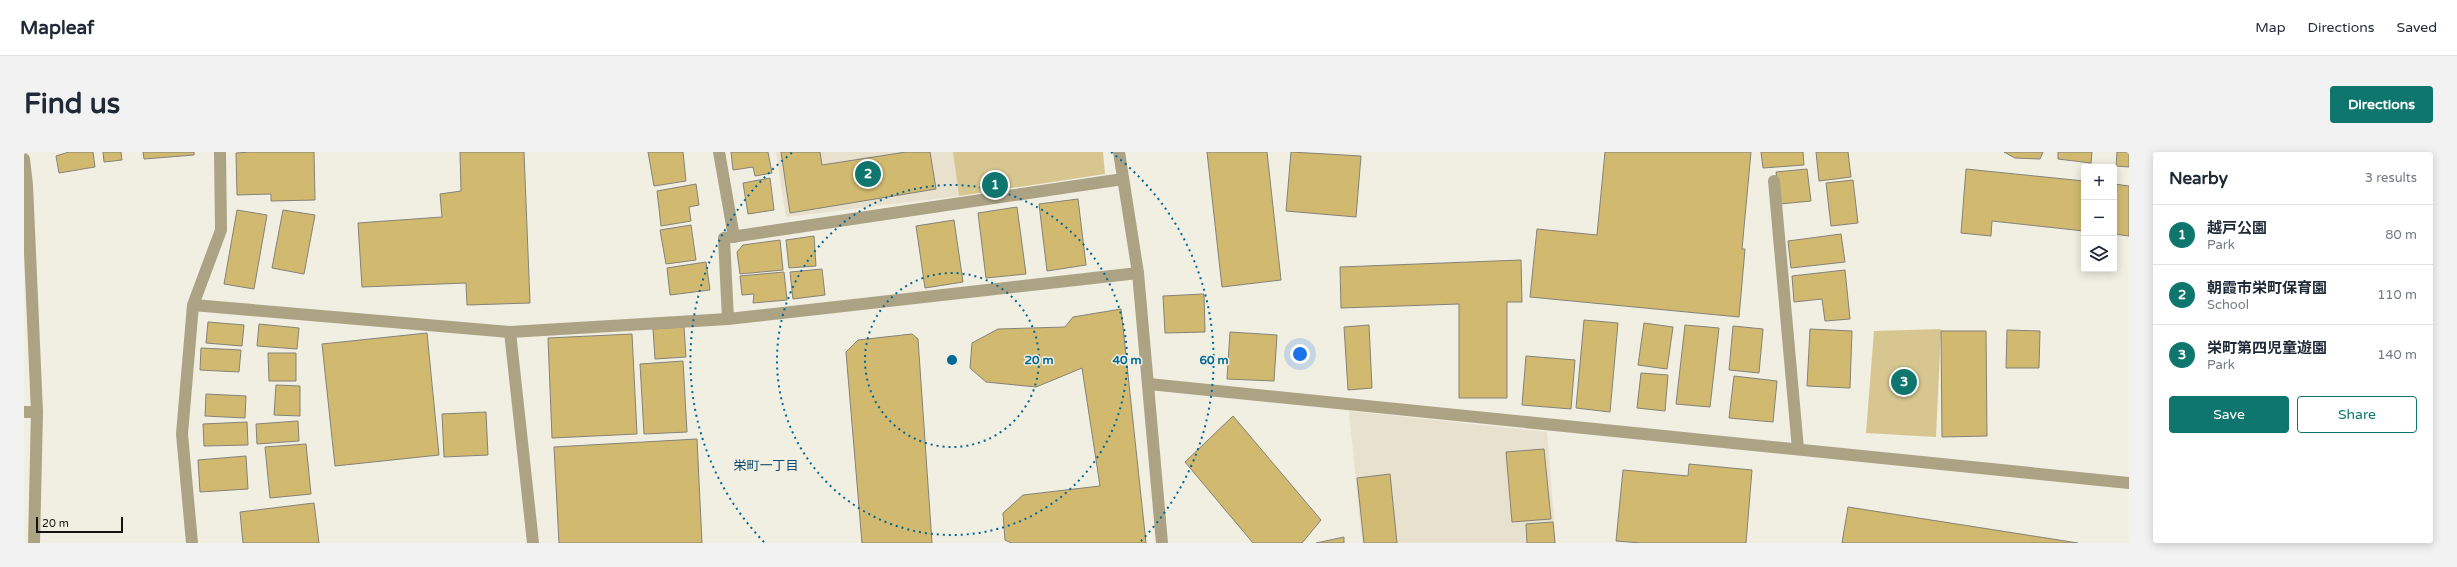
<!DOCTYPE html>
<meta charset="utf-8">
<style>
body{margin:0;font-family:"Varela Round","Noto Sans JP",sans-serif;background:#f2f2f3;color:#1f2937}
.controls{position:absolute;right:12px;top:12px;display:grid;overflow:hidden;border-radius:4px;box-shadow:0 2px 10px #0003}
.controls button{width:36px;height:36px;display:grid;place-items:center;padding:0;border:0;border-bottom:1px solid #e0e1e3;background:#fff;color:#1f2937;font:20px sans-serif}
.scale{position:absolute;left:12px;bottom:10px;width:87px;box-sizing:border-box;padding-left:4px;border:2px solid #15130f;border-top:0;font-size:11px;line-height:14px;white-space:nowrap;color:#15130f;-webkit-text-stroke:3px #f1eee2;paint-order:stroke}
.you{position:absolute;left:1276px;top:202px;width:14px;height:14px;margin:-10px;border:3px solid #fff;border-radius:50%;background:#1a73e8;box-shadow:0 0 0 6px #1a73e833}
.badge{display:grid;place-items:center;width:26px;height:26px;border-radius:50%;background:#0f766e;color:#fff;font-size:13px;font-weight:700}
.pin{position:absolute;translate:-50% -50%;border:2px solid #fff;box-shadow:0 1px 4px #0006}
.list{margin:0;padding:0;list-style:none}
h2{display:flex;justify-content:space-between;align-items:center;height:52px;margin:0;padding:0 16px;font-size:17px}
h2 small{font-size:13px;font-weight:400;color:#747a83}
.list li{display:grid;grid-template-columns:26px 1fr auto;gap:12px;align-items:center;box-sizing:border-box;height:60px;padding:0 16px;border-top:1px solid #e0e1e3}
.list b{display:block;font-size:15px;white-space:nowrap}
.list p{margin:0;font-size:13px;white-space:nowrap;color:#747a83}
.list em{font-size:13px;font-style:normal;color:#747a83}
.actions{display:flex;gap:8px;padding:12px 16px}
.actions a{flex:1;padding:9px 0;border:1px solid #0f766e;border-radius:4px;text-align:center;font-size:14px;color:#0f766e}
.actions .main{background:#0f766e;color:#fff}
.icon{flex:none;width:22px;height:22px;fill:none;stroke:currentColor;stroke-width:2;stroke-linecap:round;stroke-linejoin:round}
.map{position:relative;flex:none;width:2105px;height:391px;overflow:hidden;border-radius:4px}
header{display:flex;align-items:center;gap:24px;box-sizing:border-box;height:56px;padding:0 20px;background:#fff;border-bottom:1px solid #e0e1e3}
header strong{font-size:19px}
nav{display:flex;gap:22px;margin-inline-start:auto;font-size:14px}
.intro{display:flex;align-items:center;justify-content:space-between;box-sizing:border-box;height:96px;padding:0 24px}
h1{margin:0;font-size:28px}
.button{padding:10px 18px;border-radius:4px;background:#0f766e;color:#fff;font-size:14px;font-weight:700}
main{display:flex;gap:24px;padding:0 24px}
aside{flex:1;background:#fff;border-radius:4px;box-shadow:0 2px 10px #0003}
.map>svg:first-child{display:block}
</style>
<header>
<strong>Mapleaf</strong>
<nav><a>Map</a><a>Directions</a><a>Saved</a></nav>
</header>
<div class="intro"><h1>Find us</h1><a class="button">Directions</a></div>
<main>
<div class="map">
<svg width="2105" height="391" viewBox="0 0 2105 391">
<rect width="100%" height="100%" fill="#f1eee2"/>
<path fill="#e7e1ce" d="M752,0H929L935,44L762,65Z
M1325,259L1523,280L1532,391H1338Z"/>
<path fill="#d7c690" d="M929,0H1079L1081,22L935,44Z
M1917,177L1912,285L1842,281L1850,179Z"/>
<path fill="#d1ba70" stroke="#858278" d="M45,0H69L71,15L35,21L32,4Z
M79,0H97L98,8L80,10Z
M119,0H170V3L120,7Z
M227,0H290L291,48L247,49V42L213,43L212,1Z
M436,0H500L506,151L443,153L442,131L338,135L334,71L418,65L416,42L437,39Z
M624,0H659L662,29L630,34Z
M707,0H744L748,21L731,24L729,15L709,18Z
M757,0H796L798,13L882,0H906L912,37L766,61Z
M1183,0H1243L1257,128L1198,135Z
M1267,0L1337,4L1332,65L1262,59Z
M1581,0H1727L1718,97H1721L1715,165L1506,145L1513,77L1573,83Z
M1737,0H1779L1780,13L1739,16Z
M1792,0H1824L1827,25L1795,29Z
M1980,0H2019L2016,7L1991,6Z
M2034,0H2068L2067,11L2034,7Z
M2093,0H2105V15L2092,14Z
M1783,17L1787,49L1756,52L1752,20Z
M1942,17L2060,29V79L1968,69L1967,84L1937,81Z
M746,26L750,58L724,62L719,31Z
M1829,28L1834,71L1807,74L1802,31Z
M672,32L675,53L665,55L667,69L637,74L633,39Z
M2090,32L2105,34V84L2090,82Z
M1054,47L1062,113L1023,119L1015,52Z
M993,55L1002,122L962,126L954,61Z
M213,58L243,63L230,137L200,132Z
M259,58L291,63L280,122L248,116Z
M930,68L939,130L901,136L892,74Z
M667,73L672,108L642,112L636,78Z
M1817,82L1821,110L1767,116L1764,89Z
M790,84L792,114L765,116L762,88Z
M756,88L759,118L716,122L713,100L719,93Z
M1497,108L1498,150H1483V246H1435V152L1317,156L1316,115Z
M682,110L686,138L646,143L643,116Z
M798,117L801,143L769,147L766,120Z
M1821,118L1826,167L1801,169L1798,147L1770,150L1768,124Z
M760,120L763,148L729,151L730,142L718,143L716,124Z
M1180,142L1181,180L1141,181L1139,144Z
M1097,157L1122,391H987L981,388L979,361L999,343L1076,334L1058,216L1012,235L962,230L946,216L948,191L974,177L1041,175L1049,165Z
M1560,168L1594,171L1586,260L1552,256Z
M184,170L220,173L218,194L182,191Z
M1620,171L1649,175L1643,217L1614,213Z
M235,172L275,176L273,197L233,194Z
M1345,173L1348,236L1324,238L1320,175Z
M1661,173L1695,176L1686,255L1652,252Z
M1709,174L1739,177L1735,221L1705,218Z
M660,175L662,205L631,207L629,177Z
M1786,177L1828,179L1826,236L1783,234Z
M1983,178L2016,179L2015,216H1982Z
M1917,179H1962L1963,284L1918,285Z
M1206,180L1253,183L1250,229L1203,227Z
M403,181L415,303L311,314L298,192Z
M608,182L613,282L528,286L524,186Z
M888,182L894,187L908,391H838L822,200L834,188Z
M177,196L217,198L215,220L176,218Z
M244,201H272V229H245Z
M1502,204L1551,208L1547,257L1498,253Z
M659,209L663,280L620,282L616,212Z
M1617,221L1644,223L1641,259L1613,256Z
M1710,224L1753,229L1749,270L1705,266Z
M252,233L276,234V264L250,263Z
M182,242L222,244L221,266L181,264Z
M462,260L464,303L420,305L418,262Z
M1209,264L1297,368L1278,391H1229L1161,310Z
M274,269L275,289L233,292L232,272Z
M223,270L224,293L180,294L179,272Z
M673,287L678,391H535L530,295Z
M282,292L287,342L246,346L241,295Z
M1520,297L1527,367L1488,370L1482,300Z
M222,304L224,337L176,340L174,308Z
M1665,312L1728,318L1722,391H1617L1592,389L1599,318L1664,324Z
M1366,322L1373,391H1340L1333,326Z
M290,351L295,391H219L216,360Z
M1824,355L2054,391H1818Z
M1529,370L1531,391H1503L1502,372Z
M1320,385V391H1292Z"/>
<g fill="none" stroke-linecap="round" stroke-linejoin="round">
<path stroke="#aca384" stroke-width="12" d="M695,0L710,85
M1750,29L1774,297"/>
<path stroke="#aca384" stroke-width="12" d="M169,153L486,180L704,167L1114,121
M704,167L700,86L1099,27
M486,180L509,391
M1125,232L2105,331
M0,260H13
M168,391L158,282L169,153L197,78L196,0"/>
<path stroke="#aca384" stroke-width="12" d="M1095,0L1114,121L1138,391
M0,7L3,33L13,260L10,391"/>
</g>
<g fill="none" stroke="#006896" stroke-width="2" stroke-dasharray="2 4">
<circle cx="928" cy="208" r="87"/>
<circle cx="928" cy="208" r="175"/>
<path d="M740 390A262 262 0 0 1 769 0M1087 0A262 262 0 0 1 1116 390"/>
</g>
<g text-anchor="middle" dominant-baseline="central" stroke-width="3" stroke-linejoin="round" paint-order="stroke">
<g font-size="13" fill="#0d4c6c" stroke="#f1eee2">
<text x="742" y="314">栄町一丁目</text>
</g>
</g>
<circle cx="928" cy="208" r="6" fill="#006896" stroke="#f1eee2" stroke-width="2"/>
<g font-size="12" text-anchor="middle" font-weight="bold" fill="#006896" stroke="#f1eee2" stroke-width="3" stroke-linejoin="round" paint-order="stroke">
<text x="1015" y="212">20 m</text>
<text x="1103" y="212">40 m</text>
<text x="1190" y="212">60 m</text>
</g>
</svg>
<div class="controls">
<button>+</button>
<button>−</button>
<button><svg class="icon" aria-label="layers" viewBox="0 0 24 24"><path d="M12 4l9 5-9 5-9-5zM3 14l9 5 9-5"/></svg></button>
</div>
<div class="scale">20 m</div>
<div class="you"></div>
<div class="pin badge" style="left:971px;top:33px">1</div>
<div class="pin badge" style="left:844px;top:22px">2</div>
<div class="pin badge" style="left:1880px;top:230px">3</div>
</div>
<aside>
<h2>Nearby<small>3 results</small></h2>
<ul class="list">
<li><span class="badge">1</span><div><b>越戸公園</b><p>Park</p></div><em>80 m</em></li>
<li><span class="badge">2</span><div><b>朝霞市栄町保育園</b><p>School</p></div><em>110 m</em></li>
<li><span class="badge">3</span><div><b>栄町第四児童遊園</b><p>Park</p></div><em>140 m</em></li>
</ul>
<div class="actions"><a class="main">Save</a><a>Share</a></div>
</aside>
</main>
